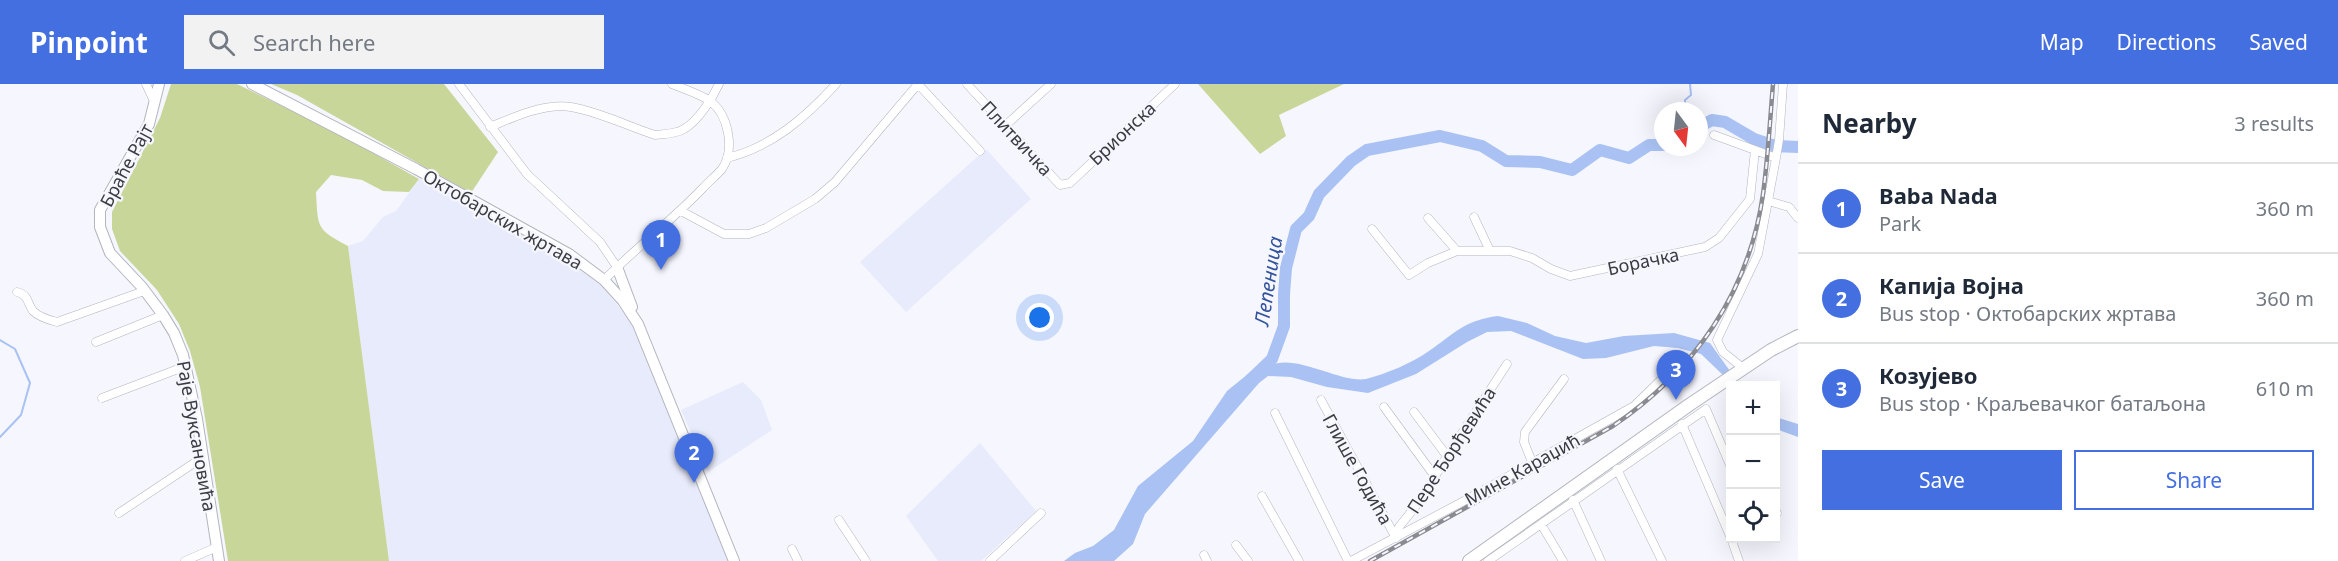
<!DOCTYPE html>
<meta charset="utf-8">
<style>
body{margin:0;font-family:"Noto Sans",sans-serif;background:#f2f2f3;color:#1f2937}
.controls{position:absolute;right:18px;bottom:18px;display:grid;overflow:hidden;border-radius:0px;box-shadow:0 6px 24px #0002}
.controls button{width:54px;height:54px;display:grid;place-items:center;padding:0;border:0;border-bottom:2px solid #e0e1e3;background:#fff;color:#1f2937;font:30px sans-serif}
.compass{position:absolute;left:1654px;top:18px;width:54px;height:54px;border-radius:50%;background:#fff;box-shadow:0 6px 24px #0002;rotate:165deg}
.you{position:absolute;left:1040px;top:234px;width:21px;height:21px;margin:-15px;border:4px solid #fff;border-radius:50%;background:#1a73e8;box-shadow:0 0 0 9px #1a73e833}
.badge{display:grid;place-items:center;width:39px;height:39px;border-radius:50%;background:#446fe1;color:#fff;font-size:20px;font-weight:700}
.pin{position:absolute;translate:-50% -50px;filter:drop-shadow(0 2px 3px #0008)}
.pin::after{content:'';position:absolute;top:32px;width:21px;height:18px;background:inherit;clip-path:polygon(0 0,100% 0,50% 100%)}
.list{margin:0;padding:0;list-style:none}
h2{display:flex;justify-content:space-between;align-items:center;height:78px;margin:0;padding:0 24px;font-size:26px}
h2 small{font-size:20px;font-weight:400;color:#747a83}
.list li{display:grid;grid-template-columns:39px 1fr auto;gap:18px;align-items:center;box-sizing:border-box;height:90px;padding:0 24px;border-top:2px solid #e0e1e3}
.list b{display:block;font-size:22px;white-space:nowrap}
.list p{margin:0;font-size:20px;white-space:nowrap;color:#747a83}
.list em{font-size:20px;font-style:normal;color:#747a83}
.actions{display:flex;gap:12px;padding:18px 24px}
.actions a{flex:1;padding:14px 0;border:2px solid #446fe1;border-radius:0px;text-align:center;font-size:21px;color:#446fe1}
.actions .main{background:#446fe1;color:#fff}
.icon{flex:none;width:33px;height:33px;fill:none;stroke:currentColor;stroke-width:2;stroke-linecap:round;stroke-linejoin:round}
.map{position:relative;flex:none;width:1798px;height:477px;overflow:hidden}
header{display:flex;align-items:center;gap:36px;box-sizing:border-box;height:84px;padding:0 30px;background:#446fe1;color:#fff}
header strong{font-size:28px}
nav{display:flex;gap:33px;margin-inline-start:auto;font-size:21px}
.search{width:420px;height:54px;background:#f2f2f3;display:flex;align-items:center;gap:15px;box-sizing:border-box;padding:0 21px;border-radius:0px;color:#747a83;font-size:22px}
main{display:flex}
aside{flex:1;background:#fff}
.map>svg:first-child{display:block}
</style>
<header>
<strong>Pinpoint</strong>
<div class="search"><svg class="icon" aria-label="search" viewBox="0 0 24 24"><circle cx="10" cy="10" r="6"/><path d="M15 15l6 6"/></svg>Search here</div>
<nav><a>Map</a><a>Directions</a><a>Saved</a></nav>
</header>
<main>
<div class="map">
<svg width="1798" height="477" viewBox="0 0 1798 477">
<rect width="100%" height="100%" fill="#f5f6fe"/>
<path fill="#e8ebfb" d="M986,65L1031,115L906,228L860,178Z
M419,95L498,139L547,161L578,181L600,200L636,244L730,477H389L348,162L363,157L383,133L396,127Z
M743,298L761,316L772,346L708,388L681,326Z
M980,359L1036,427L981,477H938L906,432Z"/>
<path fill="#c9d69a" d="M171,0H237L343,52L419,95L409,108L383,107L362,96L331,91L316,108C318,144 316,145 348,162L389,477H228L200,303L190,267L179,240L157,206L120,167L112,145V128L160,34Z
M271,0H444L498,68L471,109L297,11Z
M1198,0H1344L1279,31L1286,52L1260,70Z"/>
<path fill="#a9c2f3" d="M1498,232L1527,239L1555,252L1586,259L1624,252L1674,249L1710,259L1740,301L1730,302V303L1724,292L1701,270L1678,264L1654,262L1606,274L1583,275L1511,247L1487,248L1467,258L1416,290L1368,309L1327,303L1291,293L1268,292L1259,299L1145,430L1133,460L1114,477H1064L1075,469L1093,462L1114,446L1138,402L1193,357L1227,307L1259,281L1264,287C1285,262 1339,300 1366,295C1386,290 1412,279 1429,267C1455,249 1465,236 1498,232Z
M1776,333L1798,340V353L1776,345Z"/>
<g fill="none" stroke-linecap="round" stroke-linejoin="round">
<path stroke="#a9c2f3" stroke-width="2" d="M1685,27V16L1691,11L1690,0
M0,256L15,265L30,299L21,331L0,353"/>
<path stroke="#a9c2f3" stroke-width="12" d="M1699,43L1712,36L1725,38L1754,55L1775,62L1798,63
M1250,296L1272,275L1284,242V210L1286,184L1296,145L1309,132L1319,110L1351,77L1367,66L1440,52L1482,62L1506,77L1540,78L1572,86L1600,66L1629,74L1649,61H1663"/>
<defs>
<path id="street" d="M146,0L154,17
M459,0L527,90L600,158L617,183
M918,0L980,67
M967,0L1060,101L1070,99L1175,0
M1006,41L1051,0
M490,43C514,33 544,19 571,23C600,28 627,42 655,51C664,50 676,50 684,45C698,37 712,15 719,0
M1714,51L1755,66
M727,74C772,63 806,33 836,0
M1776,74L1779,56L1783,0
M681,127L724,150H749L766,144L815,115L835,98L918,0
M1474,133L1490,167
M1428,134L1457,167
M1372,145L1409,191L1428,179L1457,167H1510L1532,174L1551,185L1570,192L1705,163L1719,154L1750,115L1755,66L1776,74L1768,117L1789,123L1798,134
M604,196C636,164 671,137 702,105C708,98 716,92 722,85C735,66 729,31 710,17C700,10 684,5 672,0
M17,208C29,211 27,219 33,227C39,233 49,236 57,238L144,207
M96,258L163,231
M1743,284L1723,268L1717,256L1758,170L1768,117
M102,314L186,282
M1321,316L1396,454
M1384,323L1436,394
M1414,328L1447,372
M1275,329L1348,477
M1682,340L1730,452
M1532,378L1524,358L1525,348L1564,295
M1617,385L1662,477
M1262,412L1299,477
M1573,416L1601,477
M119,429L203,373
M1776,430L1777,429
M839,436L866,477
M1541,440L1563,477
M1396,454L1399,443L1423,413L1447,372L1507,280
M1731,454L1739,477
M1236,461L1248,477
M792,465L798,477
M1204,471L1207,477
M185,477L217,463
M990,477L1041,429
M1351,477L1464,417L1634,322L1680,277
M1488,477L1706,325L1730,381"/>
<path id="secondary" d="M159,0L149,40L100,126V143L110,169L142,203L163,231L174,249L183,271L197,335L219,477
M252,0L416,85L569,170L604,196L623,217L638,240L734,477
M617,183L632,223"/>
<path id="primary" d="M1469,477L1689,321L1771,266L1798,252"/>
</defs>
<use href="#street" stroke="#b3b5be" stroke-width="9"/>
<use href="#secondary" stroke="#b3b5be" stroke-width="12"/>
<use href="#primary" stroke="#b3b5be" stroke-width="14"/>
<use href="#street" stroke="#fff" stroke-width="8"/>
<use href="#secondary" stroke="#fff" stroke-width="10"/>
<use href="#primary" stroke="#fff" stroke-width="12"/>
<defs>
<path id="rail" d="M1370,477L1613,342C1694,287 1749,209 1763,110C1768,74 1770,36 1773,0"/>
</defs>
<use href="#rail" stroke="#8a8b91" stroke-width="4.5"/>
<use href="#rail" stroke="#f5f6fe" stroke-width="2" stroke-dasharray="7" stroke-linecap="butt"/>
</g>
<g text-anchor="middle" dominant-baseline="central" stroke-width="4.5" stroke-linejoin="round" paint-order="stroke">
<g font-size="18" fill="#3b3c40" stroke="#f5f6fe">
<text transform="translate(1122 49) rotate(-43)">Брионска</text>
<text transform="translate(1017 54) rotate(47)">Плитвичка</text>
<text transform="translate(126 81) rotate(-62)">Браће Рајт</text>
<text transform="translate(503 135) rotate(30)">Октобарских жртава</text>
<text transform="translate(1643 177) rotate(-12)">Борачка</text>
<text transform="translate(197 352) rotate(80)">Раје Вуксановића</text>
<text transform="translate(1451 366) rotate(-57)">Пере Ђорђевића</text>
<text transform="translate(1358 385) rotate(61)">Глише Годића</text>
<text transform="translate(1522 385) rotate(-29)">Мине Караџић</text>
</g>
<g font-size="20" font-style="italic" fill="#33539c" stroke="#f5f6fe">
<text transform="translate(1268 197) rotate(-81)">Лепеница</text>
</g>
</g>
</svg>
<div class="controls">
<button>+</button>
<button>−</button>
<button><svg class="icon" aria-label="locate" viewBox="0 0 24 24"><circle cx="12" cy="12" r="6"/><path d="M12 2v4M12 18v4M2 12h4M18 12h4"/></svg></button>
</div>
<svg class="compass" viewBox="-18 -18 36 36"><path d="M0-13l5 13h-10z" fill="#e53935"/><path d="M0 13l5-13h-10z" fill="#747a83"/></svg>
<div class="you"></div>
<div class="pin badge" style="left:661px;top:186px">1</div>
<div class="pin badge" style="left:694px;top:399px">2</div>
<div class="pin badge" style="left:1676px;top:316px">3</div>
</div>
<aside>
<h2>Nearby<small>3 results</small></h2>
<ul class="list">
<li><span class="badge">1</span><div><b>Baba Nada</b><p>Park</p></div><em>360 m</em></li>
<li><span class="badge">2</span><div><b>Капија Војна</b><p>Bus stop · Октобарских жртава</p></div><em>360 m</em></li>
<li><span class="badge">3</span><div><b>Козујево</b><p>Bus stop · Краљевачког батаљона</p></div><em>610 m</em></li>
</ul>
<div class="actions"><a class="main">Save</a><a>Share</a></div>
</aside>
</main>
